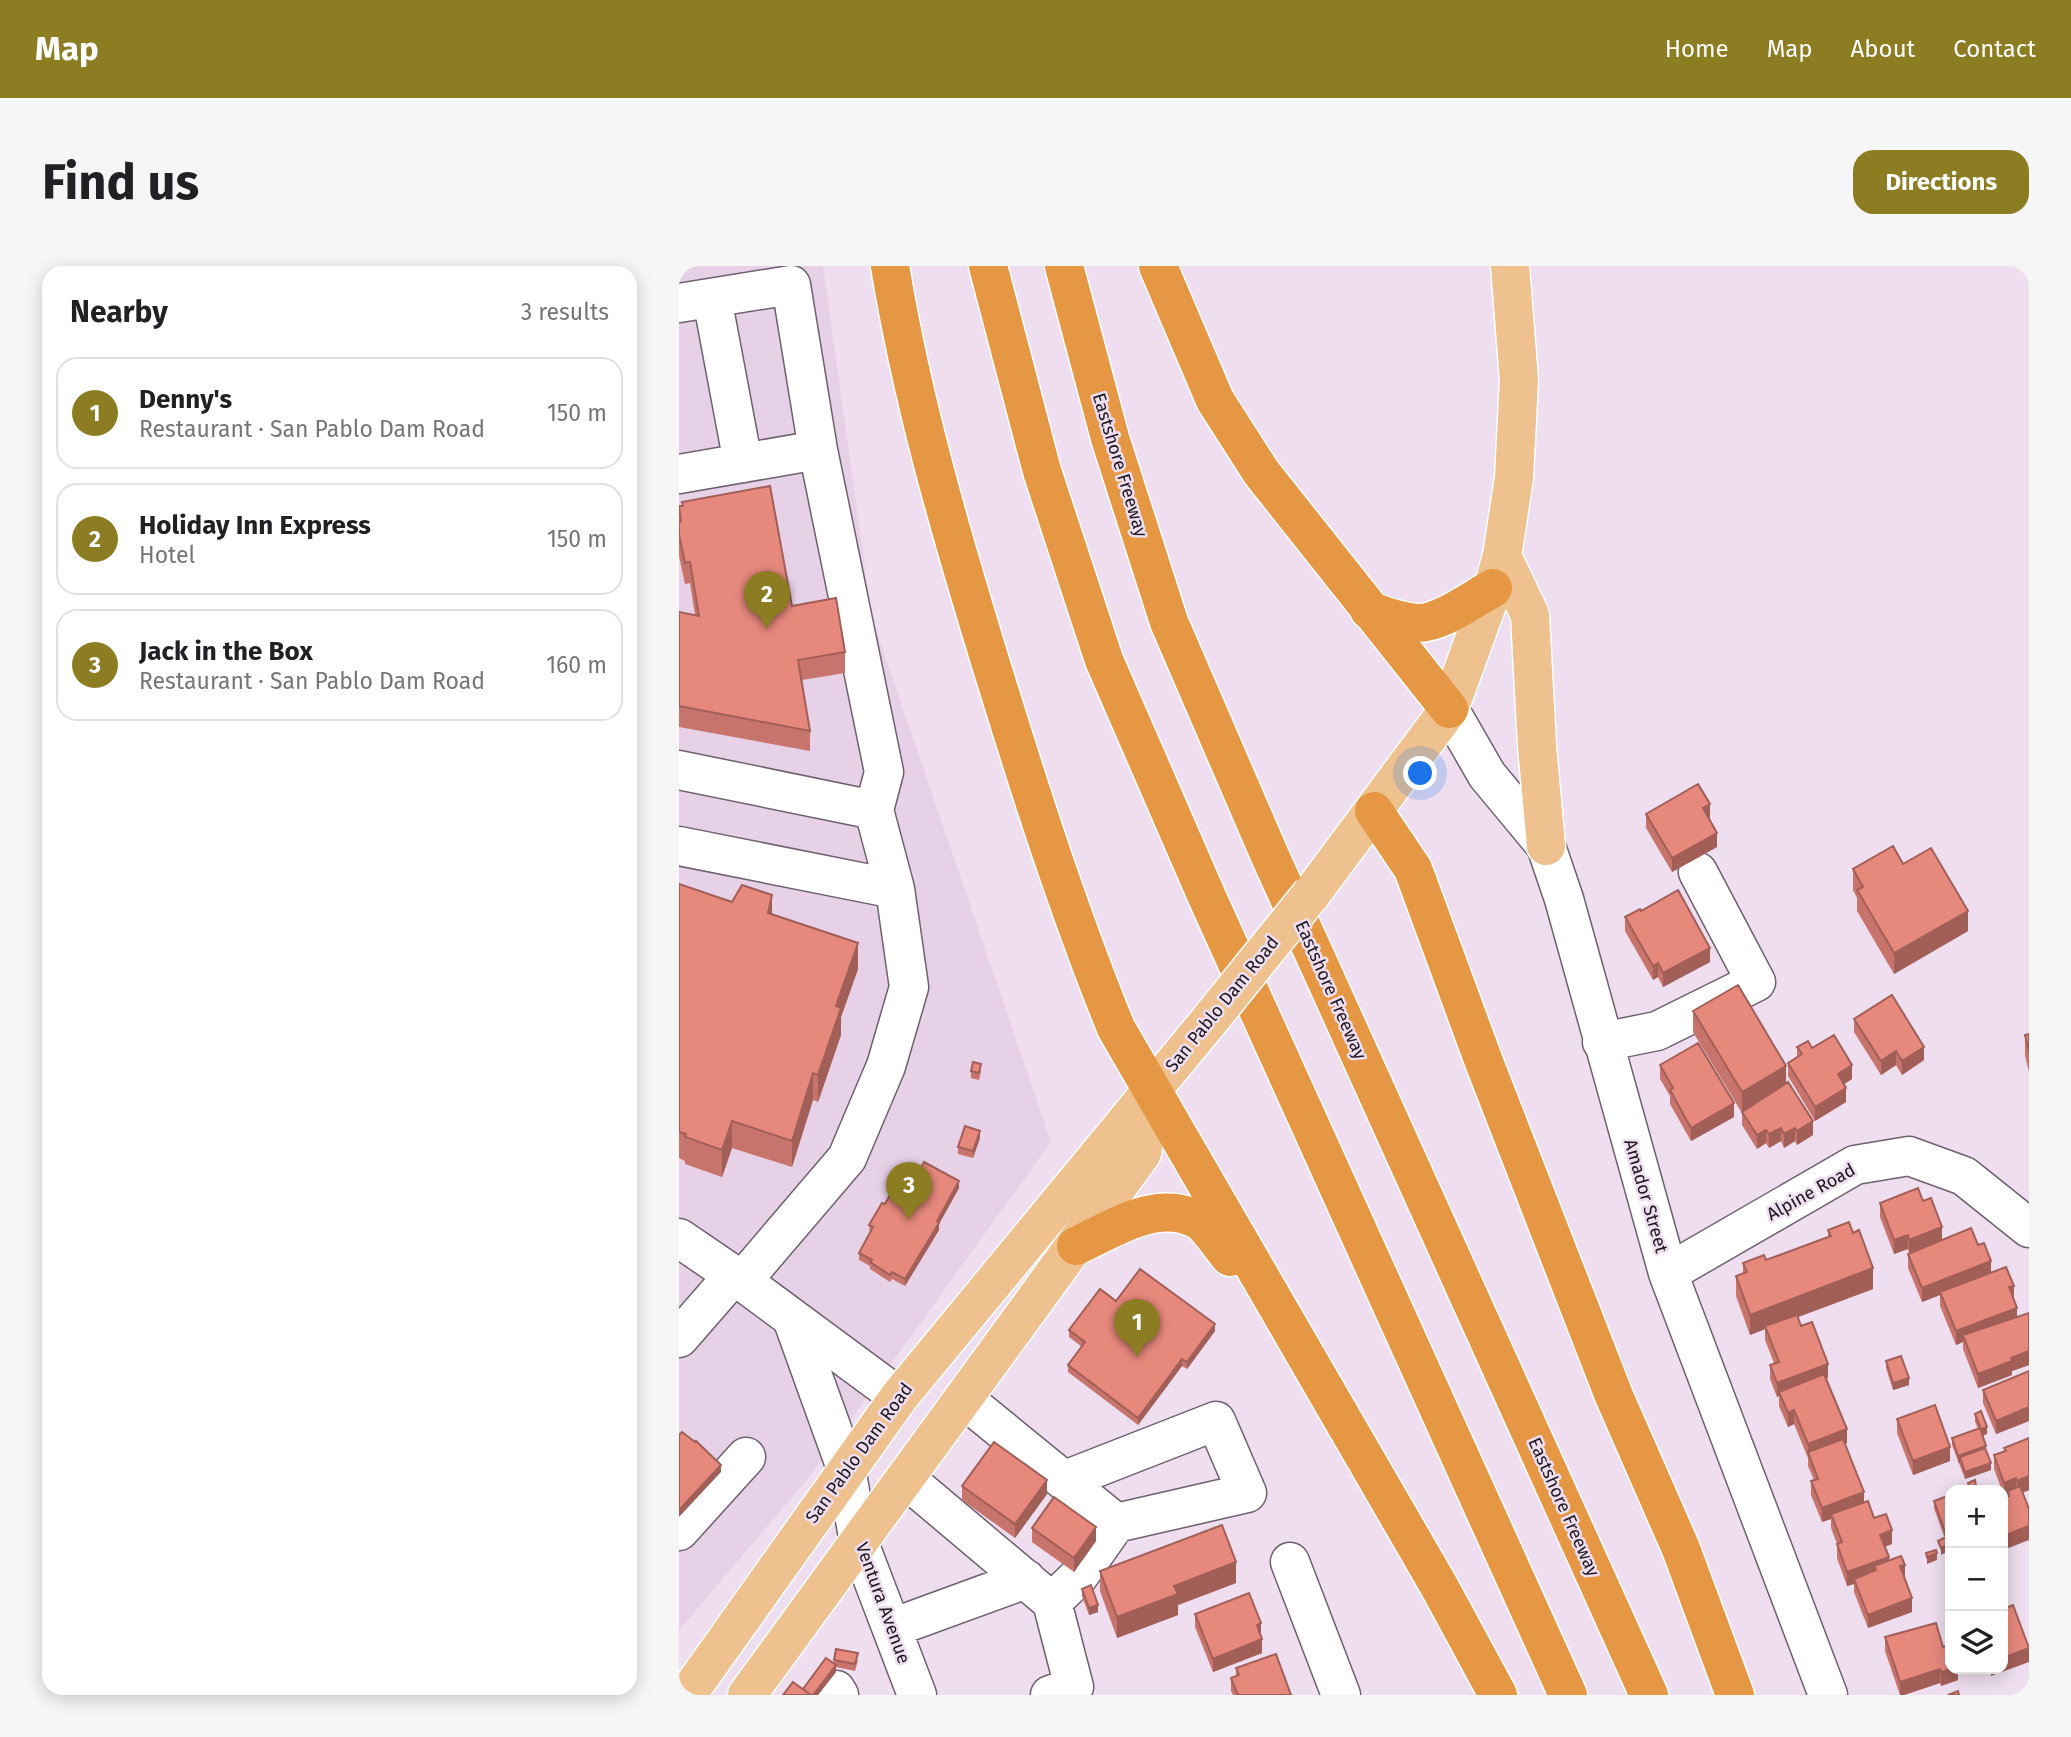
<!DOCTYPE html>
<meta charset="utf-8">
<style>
body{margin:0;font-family:"Fira Sans",sans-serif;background:#f6f6f6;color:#202124}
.controls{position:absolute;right:21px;bottom:21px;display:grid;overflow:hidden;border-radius:14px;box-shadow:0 4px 18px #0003}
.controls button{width:63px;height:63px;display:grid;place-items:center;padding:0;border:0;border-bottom:2px solid #e0e0e0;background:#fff;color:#202124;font:35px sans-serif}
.you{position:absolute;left:742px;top:508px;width:24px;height:24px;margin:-18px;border:5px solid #fff;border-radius:50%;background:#1a73e8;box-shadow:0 0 0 10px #1a73e833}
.badge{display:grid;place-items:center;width:46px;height:46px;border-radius:50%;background:#8c7c22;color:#fff;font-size:23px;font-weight:700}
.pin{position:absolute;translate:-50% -58px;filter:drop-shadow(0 2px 4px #0008)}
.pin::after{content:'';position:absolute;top:37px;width:24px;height:21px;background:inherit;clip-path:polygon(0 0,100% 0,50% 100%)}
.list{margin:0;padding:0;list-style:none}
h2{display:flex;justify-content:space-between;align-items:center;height:91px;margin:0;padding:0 28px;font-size:30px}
h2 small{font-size:23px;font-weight:400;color:#757577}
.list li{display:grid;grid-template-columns:46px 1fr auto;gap:21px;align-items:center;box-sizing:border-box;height:112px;margin:0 14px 14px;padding:0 14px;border:2px solid #e0e0e0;border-radius:21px}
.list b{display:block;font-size:26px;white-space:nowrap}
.list p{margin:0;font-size:23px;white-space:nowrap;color:#757577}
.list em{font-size:23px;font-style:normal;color:#757577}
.icon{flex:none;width:38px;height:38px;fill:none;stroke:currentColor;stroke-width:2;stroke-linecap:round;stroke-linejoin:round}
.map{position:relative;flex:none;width:1350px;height:1429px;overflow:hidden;border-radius:21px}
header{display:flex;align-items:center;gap:42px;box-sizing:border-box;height:98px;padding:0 35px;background:#8c7c22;color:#fff}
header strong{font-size:33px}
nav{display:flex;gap:38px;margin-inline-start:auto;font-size:24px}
.intro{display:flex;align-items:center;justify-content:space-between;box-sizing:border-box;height:168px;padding:0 42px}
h1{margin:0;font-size:49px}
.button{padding:18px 32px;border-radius:21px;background:#8c7c22;color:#fff;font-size:24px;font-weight:700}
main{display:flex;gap:42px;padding:0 42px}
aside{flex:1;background:#fff;border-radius:21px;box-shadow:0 4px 18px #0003}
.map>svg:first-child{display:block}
</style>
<header>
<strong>Map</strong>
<nav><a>Home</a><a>Map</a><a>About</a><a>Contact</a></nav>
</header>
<div class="intro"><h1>Find us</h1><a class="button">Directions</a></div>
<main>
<aside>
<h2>Nearby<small>3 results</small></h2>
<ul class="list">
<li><span class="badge">1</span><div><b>Denny's</b><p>Restaurant · San Pablo Dam Road</p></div><em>150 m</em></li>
<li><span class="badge">2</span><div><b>Holiday Inn Express</b><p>Hotel</p></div><em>150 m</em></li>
<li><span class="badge">3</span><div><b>Jack in the Box</b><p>Restaurant · San Pablo Dam Road</p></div><em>160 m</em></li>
</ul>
</aside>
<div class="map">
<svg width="1350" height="1429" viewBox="0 0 1350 1429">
<rect width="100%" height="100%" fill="#eedeef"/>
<path fill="#e7d1e7" d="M0,0H144L193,352L372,876L131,1210L0,1364Z"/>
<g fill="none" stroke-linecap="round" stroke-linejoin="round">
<defs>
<path id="minor" d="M33,32L64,197
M0,37L112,19L139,184L205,506L195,544
M0,208L139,184
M770,443L808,509L867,580L885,633L989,1007L1149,1429
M0,504L195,544L216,623
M0,580L216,623L230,721L207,800L168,892L63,1015
M923,776L978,765L1077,716L1019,606
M0,972L63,1015L220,1131
M989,1007L1176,899L1230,890L1285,910L1350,962
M114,1055L167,1202L180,1277L238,1429
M0,1072L54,1010
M285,1133L437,1257L399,1311L373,1336L395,1421L371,1429
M227,1213L373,1336
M386,1214L537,1155L568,1227L437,1257
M0,1265L67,1191
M611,1296L662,1429
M213,1362L347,1313
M157,1424L160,1429"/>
<path id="major" d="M823,290L851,349L858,480L867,580
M633,627L770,443L814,322L823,290L835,212L840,114L831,0
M8,1429L220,1131L530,755
M68,1429L463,887L472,825"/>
<path id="highway" d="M211,0C233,133 269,257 308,385C347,512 387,639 437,762L760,1320L819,1429
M309,0L363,205L425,394L528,631L889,1429
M385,0L431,172L490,356L591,590L970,1429
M479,0L536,134L582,206L770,443
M690,344C705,350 721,356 738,357C761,358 794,333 814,322
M695,545L734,603L805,796L935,1130L1002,1283L1056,1429
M397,980C434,963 478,932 519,954C529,960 543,982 551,991"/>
</defs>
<use href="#minor" stroke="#6e606e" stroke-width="41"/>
<use href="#major" stroke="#fff" stroke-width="41"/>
<use href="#highway" stroke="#fff" stroke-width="41"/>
<use href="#minor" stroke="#fff" stroke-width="38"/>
<use href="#major" stroke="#efc18e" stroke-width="38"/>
<use href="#highway" stroke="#e59743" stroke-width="38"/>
<defs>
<path id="major-bridge" d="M530,755L633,627"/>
</defs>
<use href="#major-bridge" stroke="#fff" stroke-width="41" stroke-linecap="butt"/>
<use href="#major-bridge" stroke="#efc18e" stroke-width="38"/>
</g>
<path fill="#c7756c" d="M3,236L113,340L166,386V407L123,414L131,465V485L0,461V346L16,349L11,317L6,318L0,290V240H3Z
M967,548L1031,552L1038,581L993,606L967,562Z
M1224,598L1289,665L1215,708L1178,645V632L1174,624V603Z
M0,618L93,648L179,703L162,751V769L139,836L134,834L113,901L53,882L43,911L6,898V895L0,892Z
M962,645L1031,696L984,721L979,711L974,714L946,665V651Z
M1014,745L1107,818L1134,869L1118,879L1116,875L1105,882L1102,875L1090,882L1087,877L1078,883L1063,859V847L1014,766Z
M1175,753L1245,794L1223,809L1217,799L1202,809L1175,766Z
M1350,768V806L1346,790V769Z
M1118,781L1133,782L1173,813L1165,818L1167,836L1136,855L1109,810V797L1118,791Z
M981,799L1055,851L1012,875L991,838V830L981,813Z
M292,805H302L300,814L292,812Z
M301,872L294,892L279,888V881Z
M239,907L280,922L260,958V964L226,1020L213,1013L211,1016L191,1003V1000L180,994V987L191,967L190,959L206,938L224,919Z
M1244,935L1263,974L1299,979L1312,1007L1335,1033L1338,1051L1350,1047V1099L1333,1105V1109L1299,1122L1284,1083V1076L1277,1079L1261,1040V1029L1243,1036L1229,1002V988L1230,987L1229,983L1215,988L1201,951V937Z
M1149,964L1194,1023L1119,1051L1122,1060L1149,1112L1147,1113L1168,1177H1166L1185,1236L1213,1278L1206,1281L1210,1294L1226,1312L1233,1346L1189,1362L1175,1326V1318L1168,1320L1158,1292V1278L1152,1262V1253L1143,1256L1132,1229V1215L1135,1214L1129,1200V1192L1115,1158L1109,1161L1100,1140V1130L1098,1131L1091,1113V1099L1095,1097L1086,1074V1063L1071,1069L1057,1030V1010L1064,1007V997L1087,994L1149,971Z
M437,1035L536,1065L508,1103L503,1100L459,1159L389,1106V1099L403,1081L390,1071V1064Z
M1207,1095L1230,1119L1214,1124L1207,1102Z
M1350,1105V1155L1317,1168L1304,1137V1124Z
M1296,1148L1308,1168L1303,1170L1312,1204L1286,1213L1273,1179V1172L1299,1163L1296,1155Z
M1218,1153L1271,1195L1234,1209L1218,1167Z
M1350,1172V1224L1343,1226L1327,1283L1324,1275V1232L1329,1230V1229L1325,1230L1324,1224H1323L1315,1203V1189L1325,1185V1182Z
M283,1220L368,1228L336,1272L283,1234Z
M1271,1229L1265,1270L1255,1242V1235Z
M353,1262L417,1275L395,1306L353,1276Z
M421,1305L557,1317L499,1339V1349L438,1372L421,1325Z
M403,1323L419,1346L410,1349L403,1330Z
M516,1348L583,1387L534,1406L516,1361Z
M1206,1371L1264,1381L1279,1403V1414L1262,1420L1261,1417L1225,1429H1221L1206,1385Z
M155,1394H179L176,1405L157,1401V1406L139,1429H104L124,1423L155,1398Z
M557,1402L612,1429H554L552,1425V1412L557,1410Z"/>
<path fill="#a25f58" d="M1031,538V552L1024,555V542Z
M1038,567V581L993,606V592Z
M93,629V655L89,647Z
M1289,645V665L1215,708V687Z
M179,677V703L162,751V769L139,836V809L157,740Z
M1031,682V696L984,721V707Z
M979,697V711L974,714V700Z
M1245,781V794L1223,809V795Z
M1217,785V799L1202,809V795Z
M1173,799V813L1159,822V808Z
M1107,800V821L1063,847V826Z
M134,807V834L113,901V875Z
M1167,822V836L1136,855V841Z
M1055,837V851L1012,875V862Z
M53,855V882L43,911V884Z
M1134,855V869L1118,879V865Z
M1102,862V875L1090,882V868Z
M1116,862V875L1105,882V868Z
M1087,864V877L1078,883V869Z
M301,865V872L294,892V885Z
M280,915V922L260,958V964L226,1020V1013Z
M1263,961V974L1230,987V974Z
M1229,969V983L1215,988V974Z
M1312,995V1008L1261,1026V1029L1243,1036V1022Z
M1194,1002V1023L1087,1063L1086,1060V1063L1071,1069V1049Z
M1335,1020V1034L1330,1021Z
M1338,1042V1056L1284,1069V1076L1277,1079V1065Z
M536,1058V1065L508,1103V1096Z
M1350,1085V1099L1333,1105V1109L1299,1122V1108L1332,1092Z
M503,1093V1100L459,1159V1152Z
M1149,1098V1112L1101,1130L1100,1126V1130L1098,1131V1117Z
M1230,1112V1119L1214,1124V1117Z
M1350,1141V1155L1317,1168V1155Z
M1115,1144V1158L1109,1161V1147Z
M1308,1161V1168L1302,1170V1163Z
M1168,1163V1177L1131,1191L1129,1186V1192V1178Z
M1307,1180V1187L1281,1191V1196L1279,1197V1190Z
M1271,1181V1195L1234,1209V1195Z
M1312,1197V1204L1286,1213V1206Z
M42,1199V1206L0,1251V1244Z
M1350,1210V1224L1338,1229V1215Z
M1337,1212V1226L1329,1225V1229L1325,1230V1217Z
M368,1214V1228L336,1272V1258Z
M1297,1220V1224H1291V1222Z
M1185,1226V1240L1152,1248V1253L1143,1256V1242Z
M1350,1260V1274L1327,1283V1269Z
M417,1261V1275L395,1306V1292Z
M1271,1261V1268L1265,1270V1263Z
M1213,1264V1278L1201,1282V1269Z
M1271,1277V1284L1262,1289V1282Z
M1258,1287V1294L1248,1298V1291Z
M1210,1291V1305L1197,1304L1195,1300V1311L1175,1313V1318L1168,1320V1306Z
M557,1296V1317L499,1339V1349L438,1372V1351L495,1320Z
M1226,1299V1312L1221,1300Z
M1233,1332V1346L1189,1362V1349Z
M419,1339V1346L410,1349V1342Z
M582,1357V1371L578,1359Z
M583,1373V1387L534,1406V1393Z
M1350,1382V1396L1312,1410V1403H1324V1392Z
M157,1399V1406L139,1429H134Z
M1261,1403V1417L1225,1429H1221V1416Z
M1272,1403H1279V1414L1262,1420V1406Z"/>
<path fill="#e7887d" stroke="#a25f58" stroke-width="2" d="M91,220L113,340L157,332L166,386L119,394L131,465L0,440V346L20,350L11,296L6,297L0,269V256L2,255L0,240H4L3,236Z
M1019,518L1031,538L1024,542L1038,567L993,592L967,548Z
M1214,580L1224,598L1252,582L1289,645L1215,687L1178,624L1184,621L1174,603Z
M0,618L53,636L63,619L93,629L89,647L179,677L157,740L162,742L139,809L134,807L113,875L53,855L43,884L6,871L7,868L0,866Z
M999,624L1031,682L984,707L979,697L974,700L946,651L961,643L962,645Z
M1059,719L1107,800L1063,826L1014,745Z
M1213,729L1245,781L1223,795L1217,785L1202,795L1175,753Z
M1350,768V786L1346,769Z
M1155,769L1173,799L1159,808L1167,822L1136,841L1109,797L1123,788L1118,781L1129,775L1133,782Z
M1019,777L1055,837L1012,862L991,824L994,822L981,799Z
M294,796L302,798L300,807L292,805Z
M1109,816L1134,855L1118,865L1116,862L1105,868L1102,862L1090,868L1087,864L1078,869L1063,846Z
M286,860L301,865L294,885L279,881Z
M245,896L280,915L258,955L260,957L226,1013L213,1006L211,1009L191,996L193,994L180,987L194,961L190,959L203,937L206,938L218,916L224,919L233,904L239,907Z
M1239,922L1244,935L1252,932L1263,961L1230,974L1229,969L1215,974L1201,937Z
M1170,956L1174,967L1180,964L1194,1002L1071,1049L1057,1010L1068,1006L1064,997L1085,989L1087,994L1152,970L1149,964Z
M1292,962L1299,979L1305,977L1312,995L1243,1022L1229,988Z
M1327,1001L1335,1020L1330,1021L1338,1042L1277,1065L1261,1026Z
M461,1003L536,1058L508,1096L503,1093L459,1152L389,1099L406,1076L390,1064L421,1023L437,1035Z
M1350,1047V1085L1332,1092L1333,1095L1299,1108L1284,1069Z
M1118,1049L1122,1060L1133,1056L1149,1098L1098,1117L1091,1099L1100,1096L1086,1060Z
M1222,1090L1230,1112L1214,1117L1207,1095Z
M1350,1105V1141L1317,1155L1304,1124Z
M1145,1108L1168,1163L1129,1178L1115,1144L1109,1147L1100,1126Z
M1256,1139L1271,1181L1234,1195L1218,1153Z
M1302,1145L1308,1161L1302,1163L1296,1148Z
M1301,1162L1307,1180L1279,1190L1273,1172Z
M3,1166L16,1176L17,1175L42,1199L0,1244V1169Z
M1350,1172V1210L1338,1215L1337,1212L1325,1217L1315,1189L1327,1185L1325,1182Z
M1164,1173L1185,1226L1143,1242L1132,1215L1139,1213L1129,1186Z
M315,1176L368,1214L336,1258L283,1220Z
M1306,1182L1312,1197L1286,1206L1281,1191Z
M1296,1214L1297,1220L1291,1222L1289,1217Z
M1341,1220L1350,1243V1260L1327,1269L1324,1261V1232L1330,1230L1329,1225Z
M1271,1229V1261L1265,1263L1255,1235Z
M375,1231L417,1261L395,1292L353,1262Z
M1189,1235L1195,1252L1207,1248L1213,1264L1201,1269L1210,1291L1168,1306L1158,1278L1163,1276L1152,1248Z
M543,1259L557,1296L495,1320L499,1328L438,1351L421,1305Z
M1269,1270L1271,1277L1262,1282L1259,1275Z
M1257,1284L1258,1287L1248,1291L1247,1287Z
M1222,1290L1226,1299L1221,1300L1233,1332L1189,1349L1175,1313L1197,1304L1195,1300Z
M412,1319L419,1339L410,1342L403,1323Z
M570,1327L582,1357L578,1359L583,1373L534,1393L516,1348Z
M1334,1339L1350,1382L1324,1392V1363L1325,1362L1324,1359V1343Z
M1257,1357L1264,1381L1271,1378L1272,1403L1262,1406L1261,1403L1221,1416L1206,1371Z
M157,1383L179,1387L176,1398L155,1394Z
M597,1388L612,1429H559L552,1412L560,1409L557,1402Z
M147,1392L157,1399L134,1429H132L124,1423Z
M114,1416L132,1429H104Z
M1279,1425L1280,1429H1269Z"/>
<g text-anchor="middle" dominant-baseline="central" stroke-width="5" stroke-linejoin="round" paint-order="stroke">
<g font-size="18" fill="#1c161c" stroke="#eedeef">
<text transform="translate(441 199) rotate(73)">Eastshore Freeway</text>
<text transform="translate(652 724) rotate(66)">Eastshore Freeway</text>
<text transform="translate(543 738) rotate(-51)">San Pablo Dam Road</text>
<text transform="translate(1132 926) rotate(-29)">Alpine Road</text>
<text transform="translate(967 930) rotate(74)">Amador Street</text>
<text transform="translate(180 1187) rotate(-54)">San Pablo Dam Road</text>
<text transform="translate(885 1241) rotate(66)">Eastshore Freeway</text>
<text transform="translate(204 1337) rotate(70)">Ventura Avenue</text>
</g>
</g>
</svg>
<div class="controls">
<button>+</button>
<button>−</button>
<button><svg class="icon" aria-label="layers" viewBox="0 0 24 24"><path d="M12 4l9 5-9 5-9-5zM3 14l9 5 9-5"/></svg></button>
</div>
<div class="you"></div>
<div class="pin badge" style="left:458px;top:1091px">1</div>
<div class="pin badge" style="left:88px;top:363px">2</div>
<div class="pin badge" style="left:230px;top:954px">3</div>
</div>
</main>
